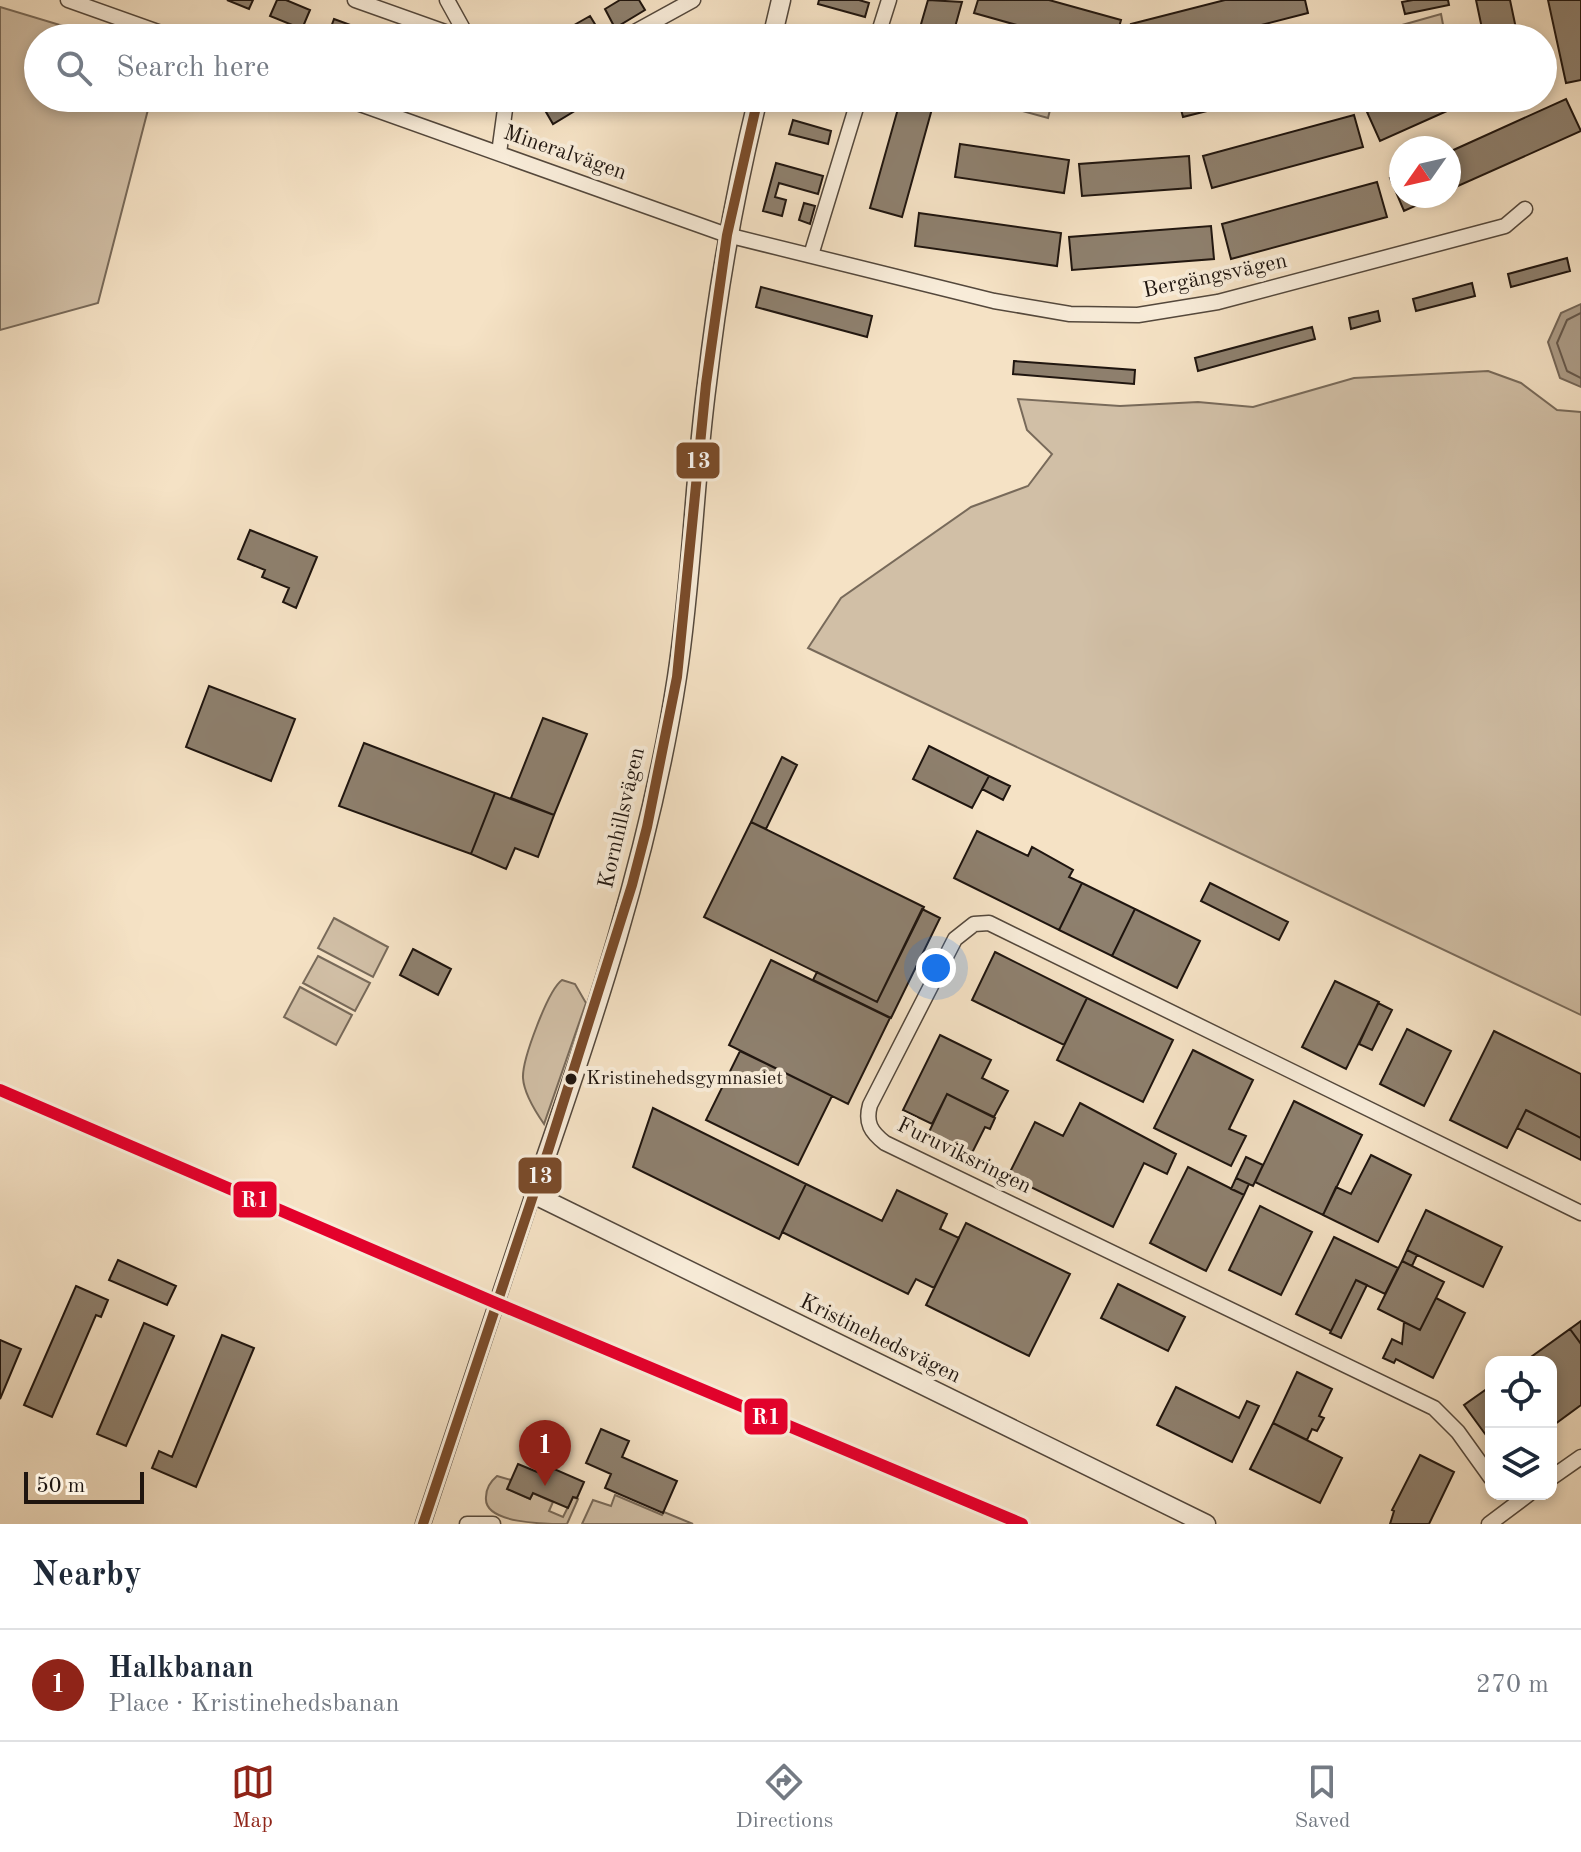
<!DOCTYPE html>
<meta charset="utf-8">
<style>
body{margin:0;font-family:"Old Standard TT",serif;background:#f2f2f3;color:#1f2937}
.controls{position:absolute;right:24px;bottom:24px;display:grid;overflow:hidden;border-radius:16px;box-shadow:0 4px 12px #0003}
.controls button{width:72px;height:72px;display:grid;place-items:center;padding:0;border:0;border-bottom:2px solid #e0e1e3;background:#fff;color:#1f2937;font:40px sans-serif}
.compass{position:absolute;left:1389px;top:136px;width:72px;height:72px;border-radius:50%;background:#fff;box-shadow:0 4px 12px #0003;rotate:236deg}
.scale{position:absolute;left:24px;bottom:20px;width:120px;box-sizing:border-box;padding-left:8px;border:4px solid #1f150f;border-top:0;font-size:22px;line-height:28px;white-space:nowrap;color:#1f150f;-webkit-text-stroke:6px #f8ecd9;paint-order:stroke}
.you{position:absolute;left:936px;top:968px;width:28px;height:28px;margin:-20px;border:6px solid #fff;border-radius:50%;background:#1a73e8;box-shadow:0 0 0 12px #1a73e833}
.badge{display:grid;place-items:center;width:52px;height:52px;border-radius:50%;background:#8f2418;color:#fff;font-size:26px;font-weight:700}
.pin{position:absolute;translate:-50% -66px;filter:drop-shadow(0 2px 4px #0008)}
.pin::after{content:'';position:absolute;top:42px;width:28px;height:24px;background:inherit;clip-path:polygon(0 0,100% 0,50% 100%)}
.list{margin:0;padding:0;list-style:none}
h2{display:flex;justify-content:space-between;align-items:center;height:104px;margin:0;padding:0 32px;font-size:34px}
h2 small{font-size:26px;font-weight:400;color:#747a83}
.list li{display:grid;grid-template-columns:52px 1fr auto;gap:24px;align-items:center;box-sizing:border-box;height:112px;padding:0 32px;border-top:2px solid #e0e1e3}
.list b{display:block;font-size:30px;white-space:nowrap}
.list p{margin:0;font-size:26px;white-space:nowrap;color:#747a83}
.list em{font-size:26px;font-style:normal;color:#747a83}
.icon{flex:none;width:44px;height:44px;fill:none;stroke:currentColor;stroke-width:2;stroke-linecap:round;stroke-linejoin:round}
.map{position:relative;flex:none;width:1581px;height:1524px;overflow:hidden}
.search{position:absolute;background:#fff;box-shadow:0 4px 12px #0003;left:24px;right:24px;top:24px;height:88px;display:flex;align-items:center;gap:20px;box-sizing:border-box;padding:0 28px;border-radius:44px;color:#747a83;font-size:30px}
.sheet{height:216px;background:#fff}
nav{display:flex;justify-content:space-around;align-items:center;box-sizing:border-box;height:112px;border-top:2px solid #e0e1e3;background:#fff;font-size:22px;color:#747a83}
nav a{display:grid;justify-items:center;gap:4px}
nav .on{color:#8f2418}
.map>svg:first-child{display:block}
</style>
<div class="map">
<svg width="1581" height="1524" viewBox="0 0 1581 1524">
<rect width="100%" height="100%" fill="#f5e2c5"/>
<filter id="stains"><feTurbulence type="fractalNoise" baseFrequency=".0025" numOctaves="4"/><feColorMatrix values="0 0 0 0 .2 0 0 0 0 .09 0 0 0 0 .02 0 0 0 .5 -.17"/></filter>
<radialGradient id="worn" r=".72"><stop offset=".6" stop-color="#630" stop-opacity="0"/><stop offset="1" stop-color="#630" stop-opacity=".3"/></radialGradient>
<path fill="#d1bfa6" stroke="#786a5a" stroke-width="2" d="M0,7L103,38H38V98H151L98,303L0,330Z
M1441,14L1445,35L1423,38L1422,33L1404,36L1402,25Z
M987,98H1053L1048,118L986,101Z
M1488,371L1521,383L1557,410L1581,412V1015L808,648L841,598L971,507L1028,486L1052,454L1027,430L1018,399L1120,406L1198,402L1253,407L1354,378Z
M334,918L388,947L373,977L318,948Z
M318,956L370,983L355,1011L303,983Z
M562,980L575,984L586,1003L544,1124C535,1111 524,1094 523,1078C522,1060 548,990 562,980Z
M300,987L352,1015L336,1045L284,1017Z
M497,1476L511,1480L508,1489L530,1499L533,1493L553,1502L549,1511L563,1517L573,1497L578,1499L567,1524C546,1524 483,1524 486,1497C486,1489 491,1481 497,1476Z
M615,1495L662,1515L664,1512L693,1524H582L593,1500L611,1506Z"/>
<path fill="#ac9c87" stroke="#746657" stroke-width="2" d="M1581,304V387L1560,378L1548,342L1561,313Z"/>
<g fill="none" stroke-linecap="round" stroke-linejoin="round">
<path stroke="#66584b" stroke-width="2" d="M1581,313L1567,320L1557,343L1567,371L1581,378"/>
</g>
<path fill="#8e806e" stroke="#1f150f" stroke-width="2" d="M227,0H253L249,9Z
M277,0H286L310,10L302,29L270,16Z
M620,0H639L645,10L615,28L605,9Z
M819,0H859L869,3L865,17L818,4Z
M928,0L962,2L952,38H917Z
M978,0H1049L1121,20L1116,38H1063L974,13Z
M1225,0H1305L1308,13L1210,38H1135L1131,24Z
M1413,0H1448L1449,5L1405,14L1402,2Z
M1476,0H1510L1518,38H1484Z
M1548,0H1581V80L1566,83Z
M590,16L601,34L595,38H563L560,33Z
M334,19L367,31L364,38H327Z
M554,98H578L583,106L553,124L542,105Z
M901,98H935L902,217L870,208Z
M1178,98H1238L1239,103L1183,117Z
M1322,98H1335L1337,104L1325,107Z
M1397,98H1476L1380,141L1367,112Z
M1566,99L1581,131L1449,190V152Z
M1354,115L1363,147L1212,188L1203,156Z
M793,120L831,131L828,144L789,134Z
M960,144L1069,160L1064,193L955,177Z
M1189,156L1191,188L1082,196L1079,164Z
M776,163L823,176L818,194L779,183L775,197L786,200L782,216L763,211Z
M1401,173V196H1437L1404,211L1390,178Z
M1377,182L1387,217L1231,259L1222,224Z
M804,203L815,206L810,224L799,220Z
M919,213L1061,233L1057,266L915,246Z
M1211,226L1214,259L1072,270L1069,237Z
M1567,258L1570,271L1511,287L1508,274Z
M1472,283L1475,296L1416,311L1413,299Z
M761,287L872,316L867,337L756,307Z
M1378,311L1380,321L1351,329L1349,318Z
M1312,327L1315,339L1198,371L1195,358Z
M1014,361L1135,370L1134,384L1013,374Z
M250,530L317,557L296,608L283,602L289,588L262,577L265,570L238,559Z
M209,686L295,719L271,781L186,747Z
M543,718L587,734L554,815L511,798Z
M364,743L495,793L471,854L339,806Z
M929,746L989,776L972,808L913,779Z
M782,757L797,765L766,829L751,822Z
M989,776L1010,786L1003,800L982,789Z
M495,793L554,815L538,857L515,848L506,869L471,854Z
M751,822L924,907L877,1002L704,917Z
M977,831L1028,856L1032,847L1073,870L1069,877L1082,883L1059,930L954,878Z
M1082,883L1135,909L1112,956L1059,930Z
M1210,883L1288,922L1279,940L1201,901Z
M922,909L940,918L891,1018L813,980L817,972L877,1002Z
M1135,909L1200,941L1177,988L1112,956Z
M413,949L451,969L438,995L400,975Z
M995,952L1087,998L1064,1045L972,1000Z
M771,960L890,1018L848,1104L729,1045Z
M1335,981L1379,1002L1346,1069L1302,1047Z
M1087,998L1173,1040L1143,1102L1057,1060Z
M1378,1003L1392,1010L1372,1050L1359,1044Z
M1407,1029L1451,1051L1424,1106L1380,1084Z
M1494,1031L1581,1074V1138L1526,1110L1507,1148L1450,1120Z
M940,1035L991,1060L982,1078L1008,1091L994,1117L947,1094L932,1124L903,1110Z
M1193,1050L1253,1080L1229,1129L1246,1136L1231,1166L1154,1128Z
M740,1051L832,1096L798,1165L706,1120Z
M947,1094L995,1118L990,1129L985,1127L971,1155L928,1134Z
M1294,1101L1362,1135L1323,1215L1255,1182Z
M1080,1103L1176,1154L1167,1174L1144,1163L1113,1227L1008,1176L1035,1122L1063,1136Z
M653,1108L806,1184L779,1239L633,1167Z
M1526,1110L1581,1138V1160L1517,1128Z
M1371,1155L1411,1175L1378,1242L1323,1215L1336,1187L1351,1194Z
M1246,1157L1263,1165L1253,1186L1236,1178Z
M1188,1167L1244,1195L1206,1271L1150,1243Z
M1236,1178L1249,1184L1244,1195L1231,1189Z
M806,1184L882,1221L897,1190L947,1214L940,1229L959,1238L934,1288L916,1279L908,1294L782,1232Z
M1260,1206L1312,1232L1281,1295L1229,1270Z
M1426,1210L1502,1247L1483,1287L1407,1250Z
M966,1223L1070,1274L1029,1356L926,1305Z
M1334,1237L1398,1268L1385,1294L1356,1280L1331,1331L1296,1314Z
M1407,1250L1417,1255L1412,1266L1402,1261Z
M118,1260L176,1286L167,1305L109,1280Z
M1402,1261L1444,1282L1420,1330L1378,1309Z
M1356,1280L1367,1285L1341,1338L1330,1333Z
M1118,1284L1185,1317L1168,1351L1101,1318Z
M76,1286L108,1300L101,1317L96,1315L52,1417L24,1405Z
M1436,1298L1465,1313L1433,1378L1396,1359L1394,1363L1383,1358L1392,1339L1402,1344L1404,1322L1420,1330Z
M1581,1321V1344L1570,1329Z
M144,1323L174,1336L126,1446L97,1434Z
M1570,1329L1581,1344V1405L1551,1427V1362H1524Z
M222,1335L254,1348L196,1487L152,1468L159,1451L172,1457Z
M0,1340L21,1349L0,1399Z
M1297,1372L1332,1389L1319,1416L1324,1418L1317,1431L1312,1429L1307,1440L1273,1423Z
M1491,1386V1442L1464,1405Z
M1176,1387L1239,1418L1247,1401L1259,1406L1232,1462L1157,1425Z
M1273,1423L1342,1458L1320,1503L1250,1469Z
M601,1429L629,1441L622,1457L677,1481L663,1513L605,1488L611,1474L586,1463Z
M1420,1455L1454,1472L1429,1524H1390L1394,1511L1392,1510Z
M518,1464L549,1477L552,1468L584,1482L577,1498L573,1497L568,1508L533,1493L530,1499L507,1489Z"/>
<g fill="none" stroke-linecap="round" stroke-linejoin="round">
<defs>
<path id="minor" d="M68,0L175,38
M355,0L462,38
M447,0L468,38
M624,38L693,0
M877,38L889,0
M343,98L727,235L994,301L1070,314L1138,315L1218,302L1505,226L1525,209
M499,153L506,102L503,98
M811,255L859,98
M1491,1478L1458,1432L1434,1408L885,1143C871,1132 865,1123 870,1105L955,939L974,924L989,923L1581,1213
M1551,1478L1581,1457
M423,1524L533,1194
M467,1524H493
M1489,1524L1529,1494"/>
<path id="tertiary" d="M772,38L781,0
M758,98C735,192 718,287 707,383C694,481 692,580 677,677C650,853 592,1026 533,1194L1206,1524"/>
</defs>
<use href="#minor" stroke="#54483c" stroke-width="17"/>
<use href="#tertiary" stroke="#54483c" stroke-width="21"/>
<use href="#minor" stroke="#f8ecd9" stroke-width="14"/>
<use href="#tertiary" stroke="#f8ecd9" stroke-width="18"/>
<defs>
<path id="bus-1" d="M423,1524L548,1151L632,885L647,827L677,677L706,384L727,235L758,98"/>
</defs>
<use href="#bus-1" stroke="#f8ecd9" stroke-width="16"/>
<use href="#bus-1" stroke="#7a4b2a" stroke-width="10"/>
<defs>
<path id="rail-1" d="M0,1090L496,1303L1022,1524"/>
</defs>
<use href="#rail-1" stroke="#f8ecd9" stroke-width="18"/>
<use href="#rail-1" stroke="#e4002b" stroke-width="12"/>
</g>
<circle fill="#1f150f" stroke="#f8ecd9" stroke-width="3" cx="571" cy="1079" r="7"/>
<g text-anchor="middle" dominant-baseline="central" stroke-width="8" stroke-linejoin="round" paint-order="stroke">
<g font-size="20" fill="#1f150f" stroke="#f8ecd9" text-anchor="start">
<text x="586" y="1079">Kristinehedsgymnasiet</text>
</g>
<g font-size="22" fill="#1f150f" stroke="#f8ecd9">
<text transform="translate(565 153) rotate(19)">Mineralvägen</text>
<text transform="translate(1215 276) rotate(-12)">Bergängsvägen</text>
<text transform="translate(622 818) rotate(-77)">Kornhillsvägen</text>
<text transform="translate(964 1156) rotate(26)">Furuviksringen</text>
<text transform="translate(880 1339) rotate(26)">Kristinehedsvägen</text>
</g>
</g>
<g stroke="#f8ecd9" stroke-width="3">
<rect x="675" y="441" width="46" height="39" rx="8" fill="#7a4b2a"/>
<rect x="517" y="1156" width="46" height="39" rx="8" fill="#7a4b2a"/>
<rect x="232" y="1180" width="46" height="39" rx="8" fill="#e4002b"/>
<rect x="743" y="1397" width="46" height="39" rx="8" fill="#e4002b"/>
</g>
<g font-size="22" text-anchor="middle" font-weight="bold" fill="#fff">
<text x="698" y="468">13</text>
<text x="540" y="1183">13</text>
<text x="255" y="1207">R1</text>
<text x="766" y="1424">R1</text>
</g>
<rect width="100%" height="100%" filter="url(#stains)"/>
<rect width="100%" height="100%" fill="url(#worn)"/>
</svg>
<div class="controls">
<button><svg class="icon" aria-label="locate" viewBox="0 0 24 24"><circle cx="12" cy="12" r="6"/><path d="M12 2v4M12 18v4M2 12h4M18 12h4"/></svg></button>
<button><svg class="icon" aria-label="layers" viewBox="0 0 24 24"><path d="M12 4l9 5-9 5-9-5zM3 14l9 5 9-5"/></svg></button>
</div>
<svg class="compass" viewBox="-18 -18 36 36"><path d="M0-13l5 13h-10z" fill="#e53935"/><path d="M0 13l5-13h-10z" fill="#747a83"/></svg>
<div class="scale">50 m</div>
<div class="you"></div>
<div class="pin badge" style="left:545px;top:1486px">1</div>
<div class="search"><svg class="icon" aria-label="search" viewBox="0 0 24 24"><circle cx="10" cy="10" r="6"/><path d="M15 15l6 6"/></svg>Search here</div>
</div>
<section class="sheet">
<h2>Nearby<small></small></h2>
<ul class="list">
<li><span class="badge">1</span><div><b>Halkbanan</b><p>Place · Kristinehedsbanan</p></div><em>270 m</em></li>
</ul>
</section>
<nav>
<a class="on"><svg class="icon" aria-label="map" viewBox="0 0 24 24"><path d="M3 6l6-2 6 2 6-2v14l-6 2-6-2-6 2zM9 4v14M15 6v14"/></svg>Map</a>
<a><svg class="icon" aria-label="directions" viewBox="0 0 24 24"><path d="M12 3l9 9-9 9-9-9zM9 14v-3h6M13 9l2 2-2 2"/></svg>Directions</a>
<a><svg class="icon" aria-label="saved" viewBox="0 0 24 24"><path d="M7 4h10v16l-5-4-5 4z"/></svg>Saved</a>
</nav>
